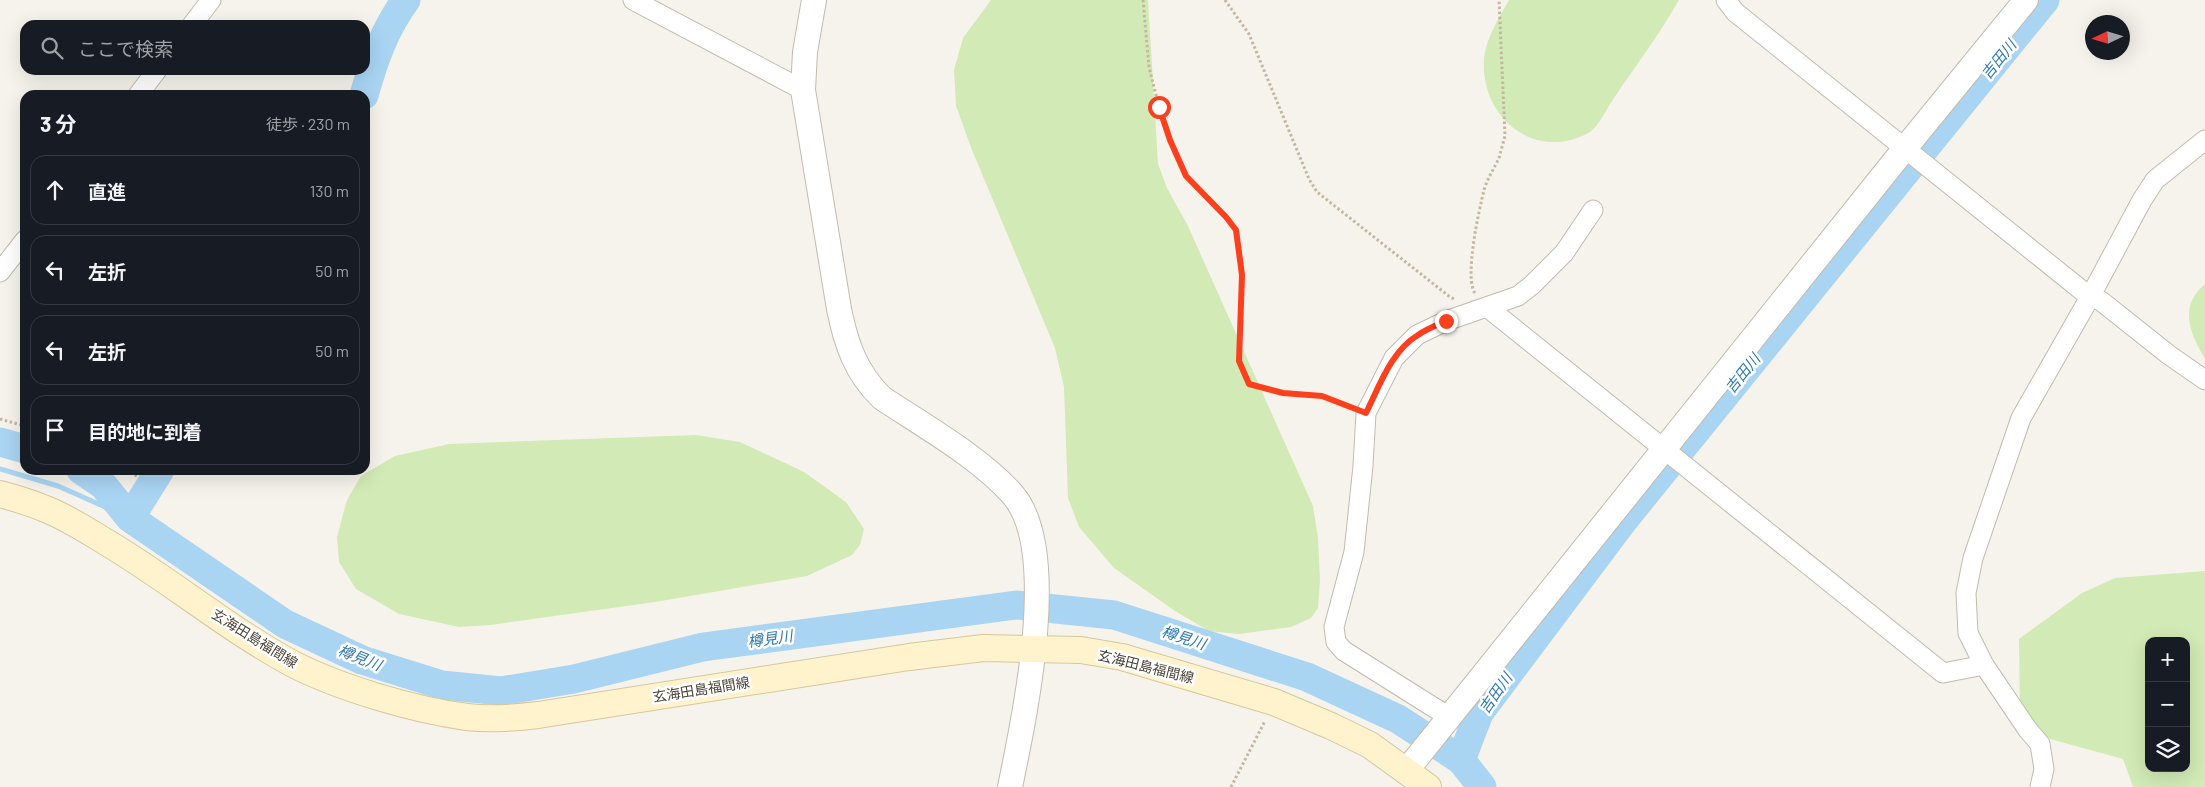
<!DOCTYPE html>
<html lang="ja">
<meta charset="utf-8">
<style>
body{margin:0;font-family:Barlow,"Noto Sans JP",sans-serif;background:#242831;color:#f1f3f6}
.controls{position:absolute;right:15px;bottom:15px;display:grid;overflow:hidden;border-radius:10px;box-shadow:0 5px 20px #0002}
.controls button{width:45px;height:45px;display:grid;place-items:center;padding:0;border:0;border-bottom:1px solid #363941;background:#171b24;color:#f1f3f6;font:25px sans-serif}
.compass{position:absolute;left:2085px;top:15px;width:45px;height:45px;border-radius:50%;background:#171b24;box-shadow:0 5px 20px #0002;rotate:266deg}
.stop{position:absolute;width:15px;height:15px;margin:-11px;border:4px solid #fc3f1d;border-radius:50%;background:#fff}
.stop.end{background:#fc3f1d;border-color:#fff;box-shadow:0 1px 5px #0008}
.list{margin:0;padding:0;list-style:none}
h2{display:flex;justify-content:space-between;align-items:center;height:65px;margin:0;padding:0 20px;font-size:21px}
h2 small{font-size:16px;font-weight:400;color:#9ea1a6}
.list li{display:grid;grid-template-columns:32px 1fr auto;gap:15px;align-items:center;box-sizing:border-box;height:70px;margin:0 10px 10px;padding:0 10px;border:1px solid #363941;border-radius:15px}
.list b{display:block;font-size:19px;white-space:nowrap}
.list em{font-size:16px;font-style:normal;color:#9ea1a6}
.icon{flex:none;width:28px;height:28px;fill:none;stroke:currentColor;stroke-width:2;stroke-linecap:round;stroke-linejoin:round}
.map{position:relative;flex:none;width:2205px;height:787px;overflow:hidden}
.search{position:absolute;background:#171b24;box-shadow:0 5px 20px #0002;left:20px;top:20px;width:350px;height:55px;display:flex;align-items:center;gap:12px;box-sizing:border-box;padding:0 18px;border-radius:15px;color:#9ea1a6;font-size:19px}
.panel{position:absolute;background:#171b24;box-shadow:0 5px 20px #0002;left:20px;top:90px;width:350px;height:385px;border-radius:15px}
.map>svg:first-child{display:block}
</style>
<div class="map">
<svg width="2205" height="787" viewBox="0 0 2205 787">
<rect width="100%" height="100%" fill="#f6f3ec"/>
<path fill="#d2eab5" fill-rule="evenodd" d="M991,0H1148L1158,164L1167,188L1188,226L1313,506L1318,538L1320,581L1318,608L1311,618L1291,627L1239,634L1209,631L1175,611L1114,568L1079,527L1068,498L1064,387L1055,348L972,150L956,106L954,70L963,38Z
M1509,0H1679C1659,35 1634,68 1612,101C1606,110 1598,127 1590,132C1536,163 1480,118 1484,59C1486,38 1499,18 1509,0Z
M2205,284V359C2190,333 2178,307 2205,284Z
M696,435L740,442L804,472L846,502L864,529L860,545L852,555L807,576L655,602L491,625L459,627L399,614L356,589L339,562L337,537L347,500L361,476L395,456L449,444Z
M2205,571V787H2133L2123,759L2050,739L2020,721L2019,639L2082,593L2115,578ZM2149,641H2186V768H2149Z"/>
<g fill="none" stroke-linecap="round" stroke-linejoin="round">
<path stroke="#a9d4f2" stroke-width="5" d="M0,469L58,486L130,518"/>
<path stroke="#a9d4f2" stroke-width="29" d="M364,95C374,60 384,30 406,0
M0,442L25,449
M81,470L103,485L130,518L285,624L362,660L442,685L501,691L574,679L703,647L1016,605L1114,615L1307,677L1398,719L1461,760L1482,787
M130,518L160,470
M1461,760L1479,713L1623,521L2045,0"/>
<defs>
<path id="minor" d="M633,0L803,90
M1726,0L1735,12L2090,297L2101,301L2169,355L2205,380
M192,25L211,0
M138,95L157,70
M0,272L25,240
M1487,307L1943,673L1984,665
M1449,717L1344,651L1336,642L1334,627L1354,552L1363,466L1366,413L1394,358L1417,335L1446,321L1518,296L1532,285L1564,253L1593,210
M2040,787L2044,769L2040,744L2028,730L1984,665L1968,633L1966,593L1973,558L2021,418L2090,297L2142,200L2155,180L2205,140"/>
<path id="tertiary" d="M814,0L805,52L803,90L839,309C846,344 856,373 882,398C924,426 981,458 1013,495C1061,551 1024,719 1010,787
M1407,770L1906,147L2026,0"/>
<path id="secondary" d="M0,494C14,498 29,502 43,508C65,516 86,530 106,542C170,580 228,629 293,664C340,688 414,710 467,717C491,720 514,718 538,715L909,657L983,648L1081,650L1122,657L1274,702L1331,726L1370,745L1428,787"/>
</defs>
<use href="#minor" stroke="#c2bbae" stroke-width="21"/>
<use href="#tertiary" stroke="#c2bbae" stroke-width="26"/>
<use href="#secondary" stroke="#d6c79b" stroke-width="28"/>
<path stroke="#c4b79f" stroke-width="3" stroke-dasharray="2.5 2.5" stroke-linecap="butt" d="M1143,0L1149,67L1159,107L1170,140L1186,176L1226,217L1236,230L1242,275L1239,361L1249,385L1283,393L1322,396L1352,406
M1225,0L1249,34L1309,179L1317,192L1450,297L1456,300
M1475,293C1464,278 1479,210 1484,190C1487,179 1494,169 1499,158C1501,151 1503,143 1505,136L1499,0
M0,419L25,426
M126,470L138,477
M1231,787L1265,721"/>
<use href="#minor" stroke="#fff" stroke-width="19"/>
<use href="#tertiary" stroke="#fff" stroke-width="24"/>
<use href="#secondary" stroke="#fff3cd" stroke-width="26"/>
</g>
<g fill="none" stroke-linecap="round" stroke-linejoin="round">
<path stroke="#fc3f1d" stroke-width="6" d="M1159,107L1170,140L1186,176L1226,217L1236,230L1242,275L1239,361L1249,384L1283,393L1322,396L1366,413C1379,387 1391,351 1418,335C1427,329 1437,325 1446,321"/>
</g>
<g text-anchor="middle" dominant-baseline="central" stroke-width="5" stroke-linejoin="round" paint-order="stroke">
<g font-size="14" fill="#4b4439" stroke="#fff">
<text transform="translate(255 638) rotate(32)">玄海田島福間線</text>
<text transform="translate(1146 666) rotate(14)">玄海田島福間線</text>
<text transform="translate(701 689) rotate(-9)">玄海田島福間線</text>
</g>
<g font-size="15" font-style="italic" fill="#2e7ab2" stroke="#fff">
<text transform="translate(1998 59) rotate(-51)">吉田川</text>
<text transform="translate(1742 373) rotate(-51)">吉田川</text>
<text transform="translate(1184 637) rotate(18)">樽見川</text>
<text transform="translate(770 638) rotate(-8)">樽見川</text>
<text transform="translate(360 657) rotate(22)">樽見川</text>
<text transform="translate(1495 693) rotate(-55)">吉田川</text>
</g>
</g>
</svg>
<div class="controls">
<button>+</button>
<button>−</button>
<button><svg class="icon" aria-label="layers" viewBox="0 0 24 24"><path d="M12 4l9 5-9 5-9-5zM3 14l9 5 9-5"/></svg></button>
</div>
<svg class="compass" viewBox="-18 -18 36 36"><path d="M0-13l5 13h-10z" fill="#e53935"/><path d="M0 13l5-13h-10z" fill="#9ea1a6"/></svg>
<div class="stop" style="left:1159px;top:107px"></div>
<div class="stop end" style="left:1446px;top:321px"></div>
<div class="search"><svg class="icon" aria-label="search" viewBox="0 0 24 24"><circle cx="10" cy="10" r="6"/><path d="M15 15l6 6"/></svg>ここで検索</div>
<section class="panel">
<h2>3 分<small>徒歩 · 230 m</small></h2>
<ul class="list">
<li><svg class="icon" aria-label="ahead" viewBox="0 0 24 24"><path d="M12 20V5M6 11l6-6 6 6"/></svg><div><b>直進</b></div><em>130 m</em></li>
<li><svg class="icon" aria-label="left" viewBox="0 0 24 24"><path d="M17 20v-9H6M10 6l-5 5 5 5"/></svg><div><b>左折</b></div><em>50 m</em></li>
<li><svg class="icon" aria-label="left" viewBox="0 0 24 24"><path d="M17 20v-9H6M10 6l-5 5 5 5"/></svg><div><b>左折</b></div><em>50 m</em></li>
<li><svg class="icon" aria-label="arrive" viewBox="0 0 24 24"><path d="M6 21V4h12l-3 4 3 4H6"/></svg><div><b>目的地に到着</b></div></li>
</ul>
</section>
</div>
